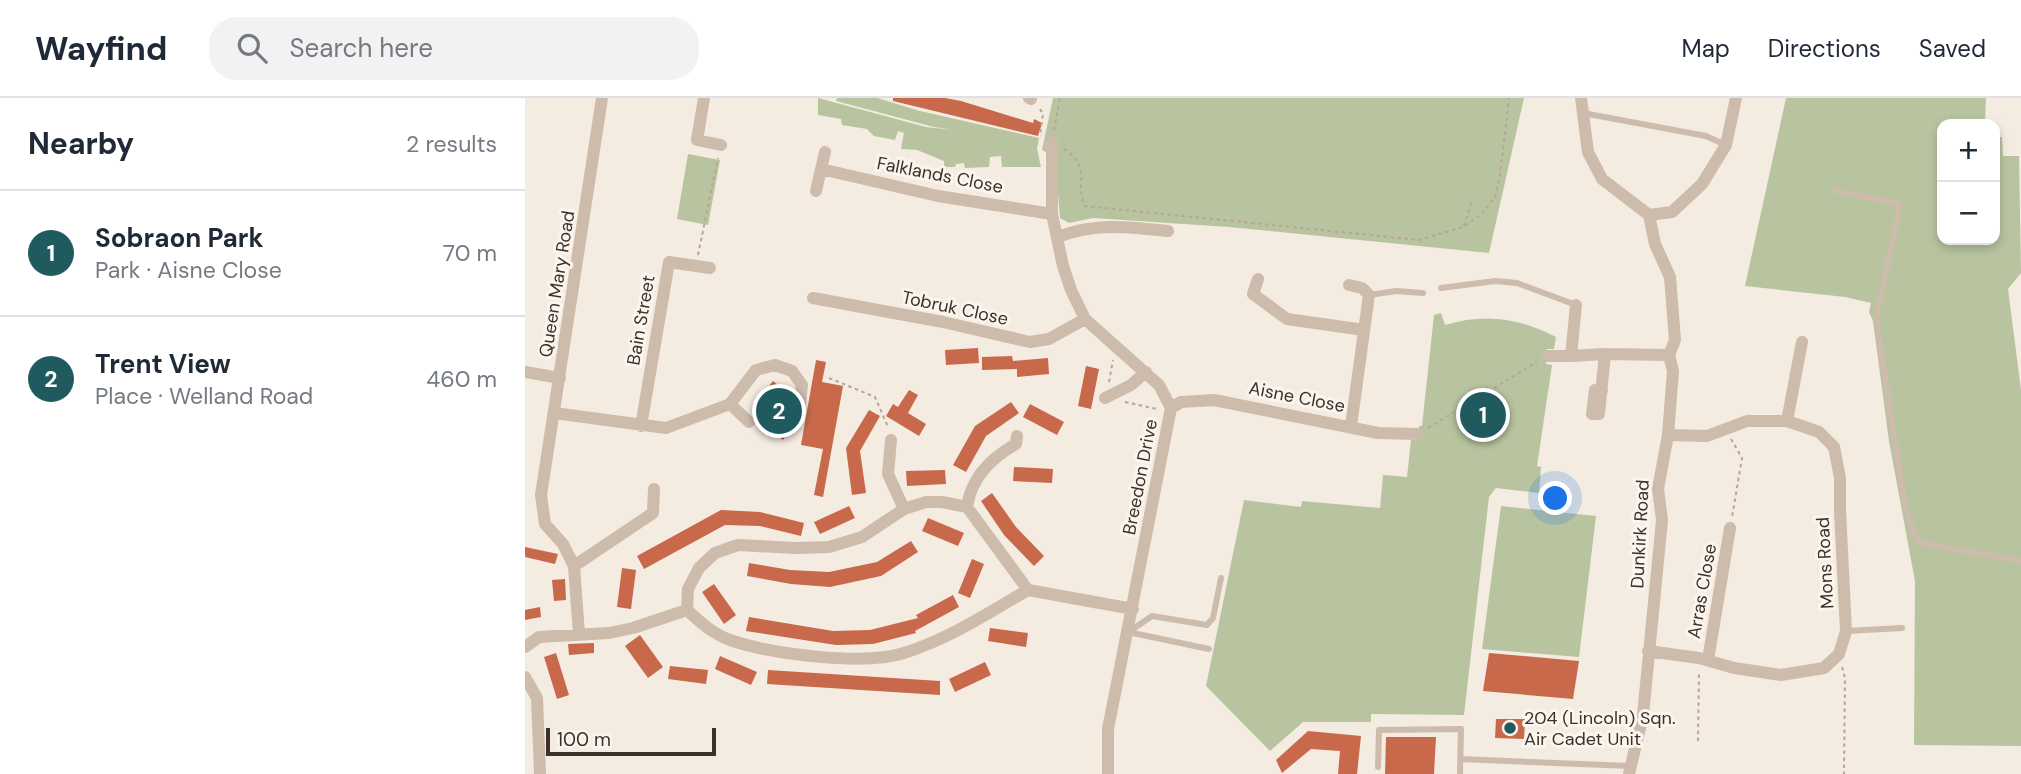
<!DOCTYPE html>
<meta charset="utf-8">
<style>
body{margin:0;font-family:"DM Sans",sans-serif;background:#f2f2f3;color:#1f2937}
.controls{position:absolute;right:21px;top:21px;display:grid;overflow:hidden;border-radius:14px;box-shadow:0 4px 10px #0003}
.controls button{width:63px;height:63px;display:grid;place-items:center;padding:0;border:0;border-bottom:2px solid #e0e1e3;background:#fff;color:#1f2937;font:35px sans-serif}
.scale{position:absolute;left:21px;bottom:18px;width:170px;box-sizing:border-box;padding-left:7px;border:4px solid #3b302b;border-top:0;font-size:19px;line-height:24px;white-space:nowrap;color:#3b302b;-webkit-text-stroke:5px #fbf5ee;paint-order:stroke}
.you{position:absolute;left:1031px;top:401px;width:24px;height:24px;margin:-18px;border:5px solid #fff;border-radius:50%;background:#1a73e8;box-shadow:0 0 0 10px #1a73e833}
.badge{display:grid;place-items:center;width:46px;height:46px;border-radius:50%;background:#1f5a5e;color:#fff;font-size:23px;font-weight:700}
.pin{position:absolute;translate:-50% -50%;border:4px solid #fff;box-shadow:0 2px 7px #0006}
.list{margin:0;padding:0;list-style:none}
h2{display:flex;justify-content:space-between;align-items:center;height:91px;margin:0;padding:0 28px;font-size:30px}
h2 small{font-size:23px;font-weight:400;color:#747a83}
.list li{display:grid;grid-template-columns:46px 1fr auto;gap:21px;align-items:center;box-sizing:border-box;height:126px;padding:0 28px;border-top:2px solid #e0e1e3}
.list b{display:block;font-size:26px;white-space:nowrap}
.list p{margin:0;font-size:23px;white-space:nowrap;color:#747a83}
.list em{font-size:23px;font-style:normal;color:#747a83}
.icon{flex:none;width:38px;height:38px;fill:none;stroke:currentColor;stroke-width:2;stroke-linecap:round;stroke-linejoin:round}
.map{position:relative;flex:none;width:1496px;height:676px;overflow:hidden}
header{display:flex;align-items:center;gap:42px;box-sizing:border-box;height:98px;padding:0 35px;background:#fff;border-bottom:2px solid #e0e1e3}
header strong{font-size:33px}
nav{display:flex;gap:38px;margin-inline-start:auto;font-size:24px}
.search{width:490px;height:63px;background:#f2f2f3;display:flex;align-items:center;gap:18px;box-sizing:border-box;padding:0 24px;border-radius:28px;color:#747a83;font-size:26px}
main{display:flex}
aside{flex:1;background:#fff}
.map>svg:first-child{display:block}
</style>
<header>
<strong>Wayfind</strong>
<div class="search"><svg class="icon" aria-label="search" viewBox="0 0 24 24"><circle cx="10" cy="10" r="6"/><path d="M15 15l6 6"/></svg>Search here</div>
<nav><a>Map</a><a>Directions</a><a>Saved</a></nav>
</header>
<main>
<aside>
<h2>Nearby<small>2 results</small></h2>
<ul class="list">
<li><span class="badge">1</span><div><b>Sobraon Park</b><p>Park · Aisne Close</p></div><em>70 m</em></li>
<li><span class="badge">2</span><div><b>Trent View</b><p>Place · Welland Road</p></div><em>460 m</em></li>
</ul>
</aside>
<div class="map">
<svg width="1496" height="676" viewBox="0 0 1496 676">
<rect width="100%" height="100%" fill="#f4ebe1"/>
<path fill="#b8c4a0" d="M293,0L401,29L429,32L409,29L311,3L312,0H352L395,13L514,40L512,51L516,69H477L476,58L465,59L464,69L440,70L439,65L431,66L430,69H419V63L392,52L376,51L379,35L373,33L370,42L349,38L342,31L317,27L316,21L293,17Z
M528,0H999L964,155L704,129L568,120L544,125L535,120L530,58L517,52Z
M1261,0H1461L1460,26H1417V142H1470V39H1477L1478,58H1494L1496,175L1483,191L1496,292V648L1389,647L1390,483L1364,343L1348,223L1344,214L1346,205L1320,199L1220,188Z
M163,56L195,62L183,127L152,121Z
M916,215L920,227C960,215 994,220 1031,239L1029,251H1022L1021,266L1027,267L1012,368L1016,369L1014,395L971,390L964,399L939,617L846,616V624H778L745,653L681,588L719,402L776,409L777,403L855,410L858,377L882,379L886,342H892L894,328H897L909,217Z
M976,408L1071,418L1054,559L957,551Z"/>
<path fill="#c8694b" d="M368,0H420L436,3L508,25L509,21L517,25L513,38L368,3Z
M453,250L454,265L421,267L420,252Z
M487,258L488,263L523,260L524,276L492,279V271L457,272V259Z
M291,262L301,264L297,284L318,288L298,399L289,397L298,351L276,347Z
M561,268L574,271L566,311L553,308Z
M248,283L267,298L260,309L274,321L258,342L240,328L249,316L232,303Z
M384,292L393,297L383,315L401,326L394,338L361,318L368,306L373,309Z
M486,304L494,315L461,338L441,374L428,367L450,328Z
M505,306L539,324L532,337L498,319Z
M344,312L355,318L335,353L341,395L327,397L321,350Z
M489,369L528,371L527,385L488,383Z
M420,372L421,386L382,388L381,373Z
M467,395L491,429L519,458L509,468L479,437L456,403Z
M324,408L330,420L295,436L289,424Z
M196,412L235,414L279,425L276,438L235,428L200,427L119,471L112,458Z
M403,420L439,435L433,448L397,433Z
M386,443L393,454L356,478L305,489L266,486L222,478L224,465L265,472L304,474L352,464Z
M0,449L33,456L30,466L0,459Z
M447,461L459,466L445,500L433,495Z
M97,470L111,472L106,511L92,509Z
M40,481L41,502L29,503L27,482Z
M189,486L211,517L199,526L177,494Z
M428,497L434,509L390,533L391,535L348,546L311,547L221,533L224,519L308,533L345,532L393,520L391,517Z
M15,509L16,519L0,522V512Z
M465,530L503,535L501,549L463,543Z
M115,537L138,569L123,580L100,548Z
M69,545V555L44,557L43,546Z
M31,555L44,597L32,601L19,559Z
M964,555L1054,563L1048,601L958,593Z
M195,558L232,574L226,587L190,571Z
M460,564L466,577L430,594L424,581Z
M145,568L183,572L181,586L143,581Z
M243,572L415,583V597L242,586Z
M971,621H1000L999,641L970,640Z
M783,633L836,638L832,676H813L815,653L786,651L757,675L751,662Z
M861,639H911L909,676H860Z"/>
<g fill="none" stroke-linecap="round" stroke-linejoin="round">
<path stroke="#b9a596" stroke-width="2" stroke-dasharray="3.5 3.5" stroke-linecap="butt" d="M515,11L518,16L515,37L516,38
M529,32L535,0
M539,51C567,69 549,83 560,108L894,142L938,129L957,116L970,99L975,77L984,0
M939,128L948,101
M173,157L193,60
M304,280L350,299L363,329
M584,284L588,262
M600,304L632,311
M903,330L1012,264
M1206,341L1217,360L1207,419
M1317,569L1320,580L1319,676
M1173,643L1174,574"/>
<path stroke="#cdbbac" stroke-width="6" d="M1058,15L1181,38L1201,47
M1311,93L1375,106L1351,221L1379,401L1388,436L1395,444L1402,446L1496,463
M916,190L970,183L992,185L1051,207
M844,197L871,193L898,195
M605,533L627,518L682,527L688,520L696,480
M1321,533L1377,530
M603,534L684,551
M935,661L1105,668
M853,669L854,632L936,631L935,676"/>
<path stroke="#cdbbac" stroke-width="12" d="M179,0L172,42L196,47
M504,0L506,1
M1056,0L1063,54L1077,81L1124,117L1147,114L1177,86L1201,47L1211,0
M527,43V116L538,168L546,192L560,221L634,287L646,310L583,631V676
M296,71L413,98L527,116
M291,93L300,54
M533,139C570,124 605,129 643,133
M733,181L728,196L762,221L839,232
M824,187L837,190L844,197L826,328
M288,200L418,224L505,244L524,241L560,221
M1051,207L1046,258L1080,256L1144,257
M1022,258H1046
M0,274L35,280
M1077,293L1070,292L1067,316H1074L1080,256
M580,300L606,287L621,274
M205,306L224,324
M646,310L656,304L689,302L853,335L893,336
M29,315L141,330L205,306L231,272L250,267L267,273L277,287L275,306
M1262,323L1277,244
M116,328L144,164L185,170
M366,342L363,376L379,411
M442,409C446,380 466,360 491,346L492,338
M49,468L128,415L129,391
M503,492L608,511
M162,512L163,491L174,470L190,455L213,447L270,450L304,449L337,439L379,411L401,404H417L442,409L503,492
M162,512C175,524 188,536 205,542C246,556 338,568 379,555C424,541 463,515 503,492
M54,536L49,468L38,446L20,426L16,397L77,0
M0,549L14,539L84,535L108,530L162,512
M1123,553L1174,560L1209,570L1256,577L1299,570L1314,556L1321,533L1315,413V380L1309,349L1294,334L1262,323H1222L1182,338L1143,337
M1183,562L1205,430
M0,579L12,600L15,676
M1104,676L1118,617L1137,422L1133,391L1143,337L1148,273L1144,257L1150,242L1145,179L1130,146L1124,117"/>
</g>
<circle fill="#1f5a5e" stroke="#fbf5ee" stroke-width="2.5" cx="985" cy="630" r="7"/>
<g text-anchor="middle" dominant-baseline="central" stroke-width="6" stroke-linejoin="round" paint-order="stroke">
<g font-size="18" fill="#3b302b" stroke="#fbf5ee">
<text transform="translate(415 77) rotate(11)">Falklands Close</text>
<text transform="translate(32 186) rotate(-81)">Queen Mary Road</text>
<text transform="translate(430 210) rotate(12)">Tobruk Close</text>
<text transform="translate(116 222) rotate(-80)">Bain Street</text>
<text transform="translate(772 299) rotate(11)">Aisne Close</text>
<text transform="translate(615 379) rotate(-79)">Breedon Drive</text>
<text transform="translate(1115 436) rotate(-87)">Dunkirk Road</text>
<text transform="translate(1300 465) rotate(-93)">Mons Road</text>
<text transform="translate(1177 493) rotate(-80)">Arras Close</text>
</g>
<g font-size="18" fill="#3b302b" stroke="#fbf5ee" text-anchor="start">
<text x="999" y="620">204 (Lincoln) Sqn.<tspan x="999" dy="21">Air Cadet Unit</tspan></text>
</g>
</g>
</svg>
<div class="controls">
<button>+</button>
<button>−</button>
</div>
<div class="scale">100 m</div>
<div class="you"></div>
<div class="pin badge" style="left:958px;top:317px">1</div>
<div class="pin badge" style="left:254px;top:313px">2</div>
</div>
</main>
